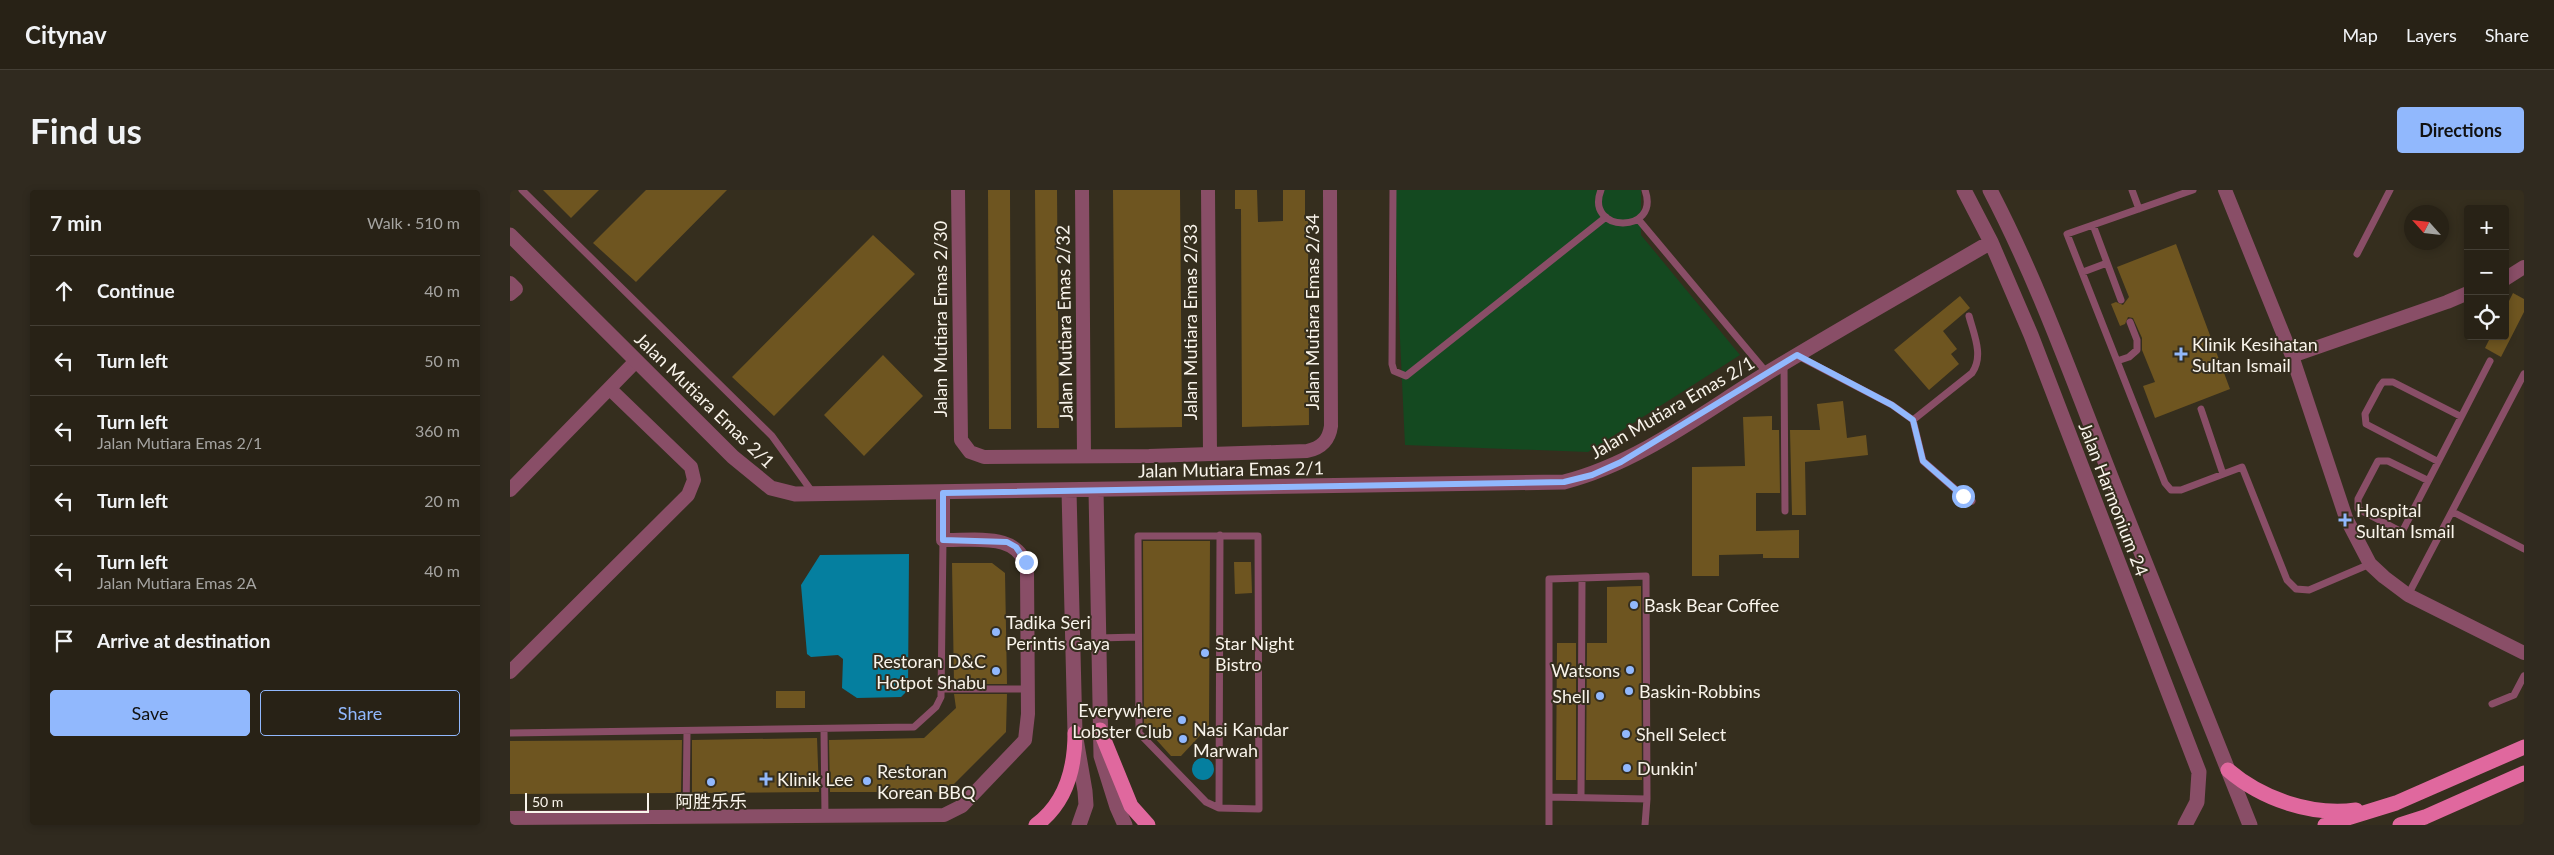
<!DOCTYPE html>
<meta charset="utf-8">
<style>
body{margin:0;font-family:Lato,"Noto Sans SC",sans-serif;background:#302a1f;color:#f1f3f6}
.controls{position:absolute;right:15px;top:15px;display:grid;overflow:hidden;border-radius:5px;box-shadow:0 2px 8px #0003}
.controls button{width:45px;height:45px;display:grid;place-items:center;padding:0;border:0;border-bottom:1px solid #443f35;background:#282216;color:#f1f3f6;font:25px sans-serif}
.compass{position:absolute;left:1894px;top:15px;width:45px;height:45px;border-radius:50%;background:#282216;box-shadow:0 2px 8px #0003;rotate:297deg}
.scale{position:absolute;left:15px;bottom:12px;width:124px;box-sizing:border-box;padding-left:5px;border:2px solid #f9f4eb;border-top:0;font-size:14px;line-height:18px;white-space:nowrap;color:#f9f4eb;-webkit-text-stroke:4px #352e1e;paint-order:stroke}
.stop{position:absolute;width:15px;height:15px;margin:-11px;border:4px solid #91b8fd;border-radius:50%;background:#fff}
.stop.end{background:#91b8fd;border-color:#fff;box-shadow:0 1px 5px #0008}
.list{margin:0;padding:0;list-style:none}
h2{display:flex;justify-content:space-between;align-items:center;height:65px;margin:0;padding:0 20px;font-size:21px}
h2 small{font-size:16px;font-weight:400;color:#a5a4a1}
.list li{display:grid;grid-template-columns:32px 1fr auto;gap:15px;align-items:center;box-sizing:border-box;height:70px;padding:0 20px;border-top:1px solid #443f35}
.list b{display:block;font-size:19px;white-space:nowrap}
.list p{margin:0;font-size:16px;white-space:nowrap;color:#a5a4a1}
.list em{font-size:16px;font-style:normal;color:#a5a4a1}
.actions{display:flex;gap:10px;padding:15px 20px}
.actions a{flex:1;padding:11px 0;border:1px solid #91b8fd;border-radius:5px;text-align:center;font-size:18px;color:#91b8fd}
.actions .main{background:#91b8fd;color:#111}
.icon{flex:none;width:28px;height:28px;fill:none;stroke:currentColor;stroke-width:2;stroke-linecap:round;stroke-linejoin:round}
.map{position:relative;flex:none;width:2014px;height:635px;overflow:hidden;border-radius:5px}
header{display:flex;align-items:center;gap:30px;box-sizing:border-box;height:70px;padding:0 25px;background:#282216;border-bottom:1px solid #443f35}
header strong{font-size:24px}
nav{display:flex;gap:28px;margin-inline-start:auto;font-size:18px}
.intro{display:flex;align-items:center;justify-content:space-between;box-sizing:border-box;height:120px;padding:0 30px}
h1{margin:0;font-size:35px}
.button{padding:12px 22px;border-radius:5px;background:#91b8fd;color:#111;font-size:18px;font-weight:700}
main{display:flex;gap:30px;padding:0 30px}
aside{flex:1;background:#282216;border-radius:5px;box-shadow:0 2px 8px #0003}
.map>svg:first-child{display:block}
</style>
<header>
<strong>Citynav</strong>
<nav><a>Map</a><a>Layers</a><a>Share</a></nav>
</header>
<div class="intro"><h1>Find us</h1><a class="button">Directions</a></div>
<main>
<aside>
<h2>7 min<small>Walk · 510 m</small></h2>
<ul class="list">
<li><svg class="icon" aria-label="ahead" viewBox="0 0 24 24"><path d="M12 20V5M6 11l6-6 6 6"/></svg><div><b>Continue</b></div><em>40 m</em></li>
<li><svg class="icon" aria-label="left" viewBox="0 0 24 24"><path d="M17 20v-9H6M10 6l-5 5 5 5"/></svg><div><b>Turn left</b></div><em>50 m</em></li>
<li><svg class="icon" aria-label="left" viewBox="0 0 24 24"><path d="M17 20v-9H6M10 6l-5 5 5 5"/></svg><div><b>Turn left</b><p>Jalan Mutiara Emas 2/1</p></div><em>360 m</em></li>
<li><svg class="icon" aria-label="left" viewBox="0 0 24 24"><path d="M17 20v-9H6M10 6l-5 5 5 5"/></svg><div><b>Turn left</b></div><em>20 m</em></li>
<li><svg class="icon" aria-label="left" viewBox="0 0 24 24"><path d="M17 20v-9H6M10 6l-5 5 5 5"/></svg><div><b>Turn left</b><p>Jalan Mutiara Emas 2A</p></div><em>40 m</em></li>
<li><svg class="icon" aria-label="arrive" viewBox="0 0 24 24"><path d="M6 21V4h12l-3 4 3 4H6"/></svg><div><b>Arrive at destination</b></div></li>
</ul>
<div class="actions"><a class="main">Save</a><a>Share</a></div>
</aside>
<div class="map">
<svg width="2014" height="635" viewBox="0 0 2014 635">
<rect width="100%" height="100%" fill="#352e1e"/>
<path fill="#144920" d="M883,0H1131V45L1230,165L1078,262L895,255Z"/>
<path fill="#057f9f" d="M399,364L398,500L391,507L347,508L332,498L333,469L328,465L301,467L297,464L291,395L310,365Z
M682 579a11 11 0 1 1 22 0a11 11 0 1 1-22 0Z"/>
<path fill="#6e5520" d="M33,0H89L61,28Z
M136,0H217L126,92L83,53Z
M478,0H500L501,239H479Z
M525,0H547L549,238H527Z
M603,0H670L672,237L605,238Z
M725,0H747L748,32L773,31V0H795V31H798L799,235L732,237L731,19H725Z
M363,45L405,84L264,226L222,187Z
M1666,54L1720,199L1645,228L1633,196L1645,192L1632,160V148L1623,128L1618,127L1615,134L1610,136L1601,114L1606,112L1613,115L1619,107L1607,77Z
M2003,103L2014,109V122L1991,167L1975,158L1981,146H1995V119Z
M1450,106L1460,118L1433,141L1447,159L1441,164L1449,174L1419,200L1384,160Z
M373,165L413,206L354,266L314,225Z
M1333,211L1337,248L1356,245L1358,265L1295,272L1296,325H1282L1280,240H1310L1307,214Z
M1262,226V240H1269L1270,303H1246V341L1289,340V368H1253V364L1209,365V386H1182V277L1235,276L1233,227Z
M633,351H700L699,536L671,566H661L634,536Z
M724,372H741L742,403L725,404Z
M442,373H482L495,383L497,494H444Z
M1131,396L1132,590H1076L1077,453H1097V397Z
M1047,453H1066V590H1046Z
M266,501H295V518H266Z
M444,504H497L496,542L436,602H320L319,550L414,548L446,518Z
M307,548L309,602L182,603V550Z
M172,550L171,603L0,604V551Z"/>
<g fill="none" stroke-linecap="round" stroke-linejoin="round">
<path stroke="#894e67" stroke-width="7" d="M12,0L262,246L303,303
M883,0L882,174L884,181L896,186L1096,27
M1091,0C1074,43 1151,45 1135,0
M1622,0L1629,19
M1683,0L1557,44L1655,293L1661,300H1671L1732,277L1777,390L1786,399L1799,400L1860,374
M1128,29L1257,183
M1583,35L1611,110
M1847,64L1880,0
M1573,82L1597,73
M1288,166L1382,215L1403,230L1462,183C1474,166 1464,145 1459,126
M1607,171L1619,167L1627,160V150L1620,132
M1274,173L1275,321
M1691,219L1713,284
M1403,230L1413,271L1453,306L1462,311
M1927,271L1856,234L1855,224L1870,196L1873,192H1883L1950,226
M1917,290L1878,271H1868L1848,309V319L1892,342L1980,171
M1943,322L2014,359
M628,346H748L749,619L709,618L696,612L629,543Z
M1898,405L2014,184
M588,448L628,447
M432,499H517
M1982,514L2004,505L2014,486
M314,540L315,625
M0,543L404,537L426,517L431,507L433,350
M1039,607L1137,609
M1071,607L1072,388
M709,618L710,345
M176,627L177,542
M1039,635V389L1136,386L1137,609L1135,635"/>
<path stroke="#894e67" stroke-width="14" d="M448,0L451,250L460,262L474,267L639,266L797,261C811,258 819,251 821,236L820,0
M572,0L574,266
M698,0L700,264
M1715,0L1782,166L1937,112L1958,103
M1995,89L2014,77
M0,93L6,99L0,104
M1782,166L1836,328L1860,374L1874,387L1898,405L2014,463
M0,300L126,171
M0,482L178,305L184,290L181,277L100,199
M0,628L434,625L452,616L515,550L518,524L517,381C512,341 463,351 433,350V303"/>
<path stroke="#894e67" stroke-width="15" d="M1454,0L1481,52L1521,145L1689,582L1687,612L1675,635
M1480,0C1529,94 1564,193 1603,292C1648,406 1694,520 1740,635
M0,45L223,267L261,298L285,304L1054,292C1128,273 1191,224 1254,185C1329,139 1406,96 1481,52
M586,300L591,566L607,617L615,635
M559,301L565,543L575,601L576,615L569,635"/>
<path stroke="#e0689e" stroke-width="15" d="M590,540L621,616L638,635
M1718,580C1752,609 1801,626 1846,620
M526,635C556,613 565,579 565,543
M1815,635L1886,613L2014,557
M1890,635L1915,627L2014,583"/>
</g>
<g fill="none" stroke-linecap="round" stroke-linejoin="round">
<path stroke="#91b8fd" stroke-width="6" d="M516,372L506,357L497,352L433,350V303L1054,292L1082,285L1111,272L1287,165L1382,215L1403,230L1413,271L1453,306"/>
</g>
<g fill="#91b8fd" stroke="#352e1e" stroke-width="2">
<path d="M1668.5 156.5h5v5h5v5h-5v5h-5v-5h-5v-5h5z"/>
<path d="M1832.5 322.5h5v5h5v5h-5v5h-5v-5h-5v-5h5z"/>
<circle cx="1124" cy="415" r="5"/>
<circle cx="486" cy="442" r="5"/>
<circle cx="695" cy="463" r="5"/>
<circle cx="1120" cy="480" r="5"/>
<circle cx="486" cy="481" r="5"/>
<circle cx="1119" cy="501" r="5"/>
<circle cx="1090" cy="506" r="5"/>
<circle cx="672" cy="530" r="5"/>
<circle cx="1116" cy="544" r="5"/>
<circle cx="673" cy="549" r="5"/>
<circle cx="1117" cy="578" r="5"/>
<path d="M253.5 581.5h5v5h5v5h-5v5h-5v-5h-5v-5h5z"/>
<circle cx="357" cy="591" r="5"/>
<circle cx="201" cy="592" r="5"/>
</g>
<g text-anchor="middle" dominant-baseline="central" stroke-width="4" stroke-linejoin="round" paint-order="stroke">
<g font-size="18" fill="#f9f4eb" stroke="#352e1e">
<text transform="translate(802 122) rotate(-90)">Jalan Mutiara Emas 2/34</text>
<text transform="translate(430 129) rotate(-90)">Jalan Mutiara Emas 2/30</text>
<text transform="translate(680 132) rotate(-90)">Jalan Mutiara Emas 2/33</text>
<text transform="translate(554 133) rotate(-91)">Jalan Mutiara Emas 2/32</text>
<text transform="translate(195 210) rotate(44)">Jalan Mutiara Emas 2/1</text>
<text transform="translate(1162 217) rotate(-30)">Jalan Mutiara Emas 2/1</text>
<text transform="translate(721 279) rotate(-1)">Jalan Mutiara Emas 2/1</text>
<text transform="translate(1604 309) rotate(69)">Jalan Harmonium 24</text>
</g>
<g font-size="18" fill="#f9f4eb" stroke="#352e1e" text-anchor="start">
<text x="1682" y="154">Klinik Kesihatan<tspan x="1682" dy="21">Sultan Ismail</tspan></text>
<text x="1846" y="320">Hospital<tspan x="1846" dy="21">Sultan Ismail</tspan></text>
<text x="1134" y="415">Bask Bear Coffee</text>
<text x="496" y="432">Tadika Seri<tspan x="496" dy="21">Perintis Gaya</tspan></text>
<text x="705" y="453">Star Night<tspan x="705" dy="21">Bistro</tspan></text>
<text x="476" y="471" text-anchor="end">Restoran D&amp;C<tspan x="476" dy="21">Hotpot Shabu</tspan></text>
<text x="1110" y="480" text-anchor="end">Watsons</text>
<text x="1129" y="501">Baskin-Robbins</text>
<text x="1080" y="506" text-anchor="end">Shell</text>
<text x="662" y="520" text-anchor="end">Everywhere<tspan x="662" dy="21">Lobster Club</tspan></text>
<text x="683" y="539">Nasi Kandar<tspan x="683" dy="21">Marwah</tspan></text>
<text x="1126" y="544">Shell Select</text>
<text x="1127" y="578">Dunkin'</text>
<text x="367" y="581">Restoran<tspan x="367" dy="21">Korean BBQ</tspan></text>
<text x="267" y="589">Klinik Lee</text>
<text x="201" y="611" text-anchor="middle">阿胜乐乐</text>
</g>
</g>
</svg>
<div class="controls">
<button>+</button>
<button>−</button>
<button><svg class="icon" aria-label="locate" viewBox="0 0 24 24"><circle cx="12" cy="12" r="6"/><path d="M12 2v4M12 18v4M2 12h4M18 12h4"/></svg></button>
</div>
<svg class="compass" viewBox="-18 -18 36 36"><path d="M0-13l5 13h-10z" fill="#e53935"/><path d="M0 13l5-13h-10z" fill="#a5a4a1"/></svg>
<div class="scale">50 m</div>
<div class="stop" style="left:1453px;top:306px"></div>
<div class="stop end" style="left:516px;top:372px"></div>
</div>
</main>
